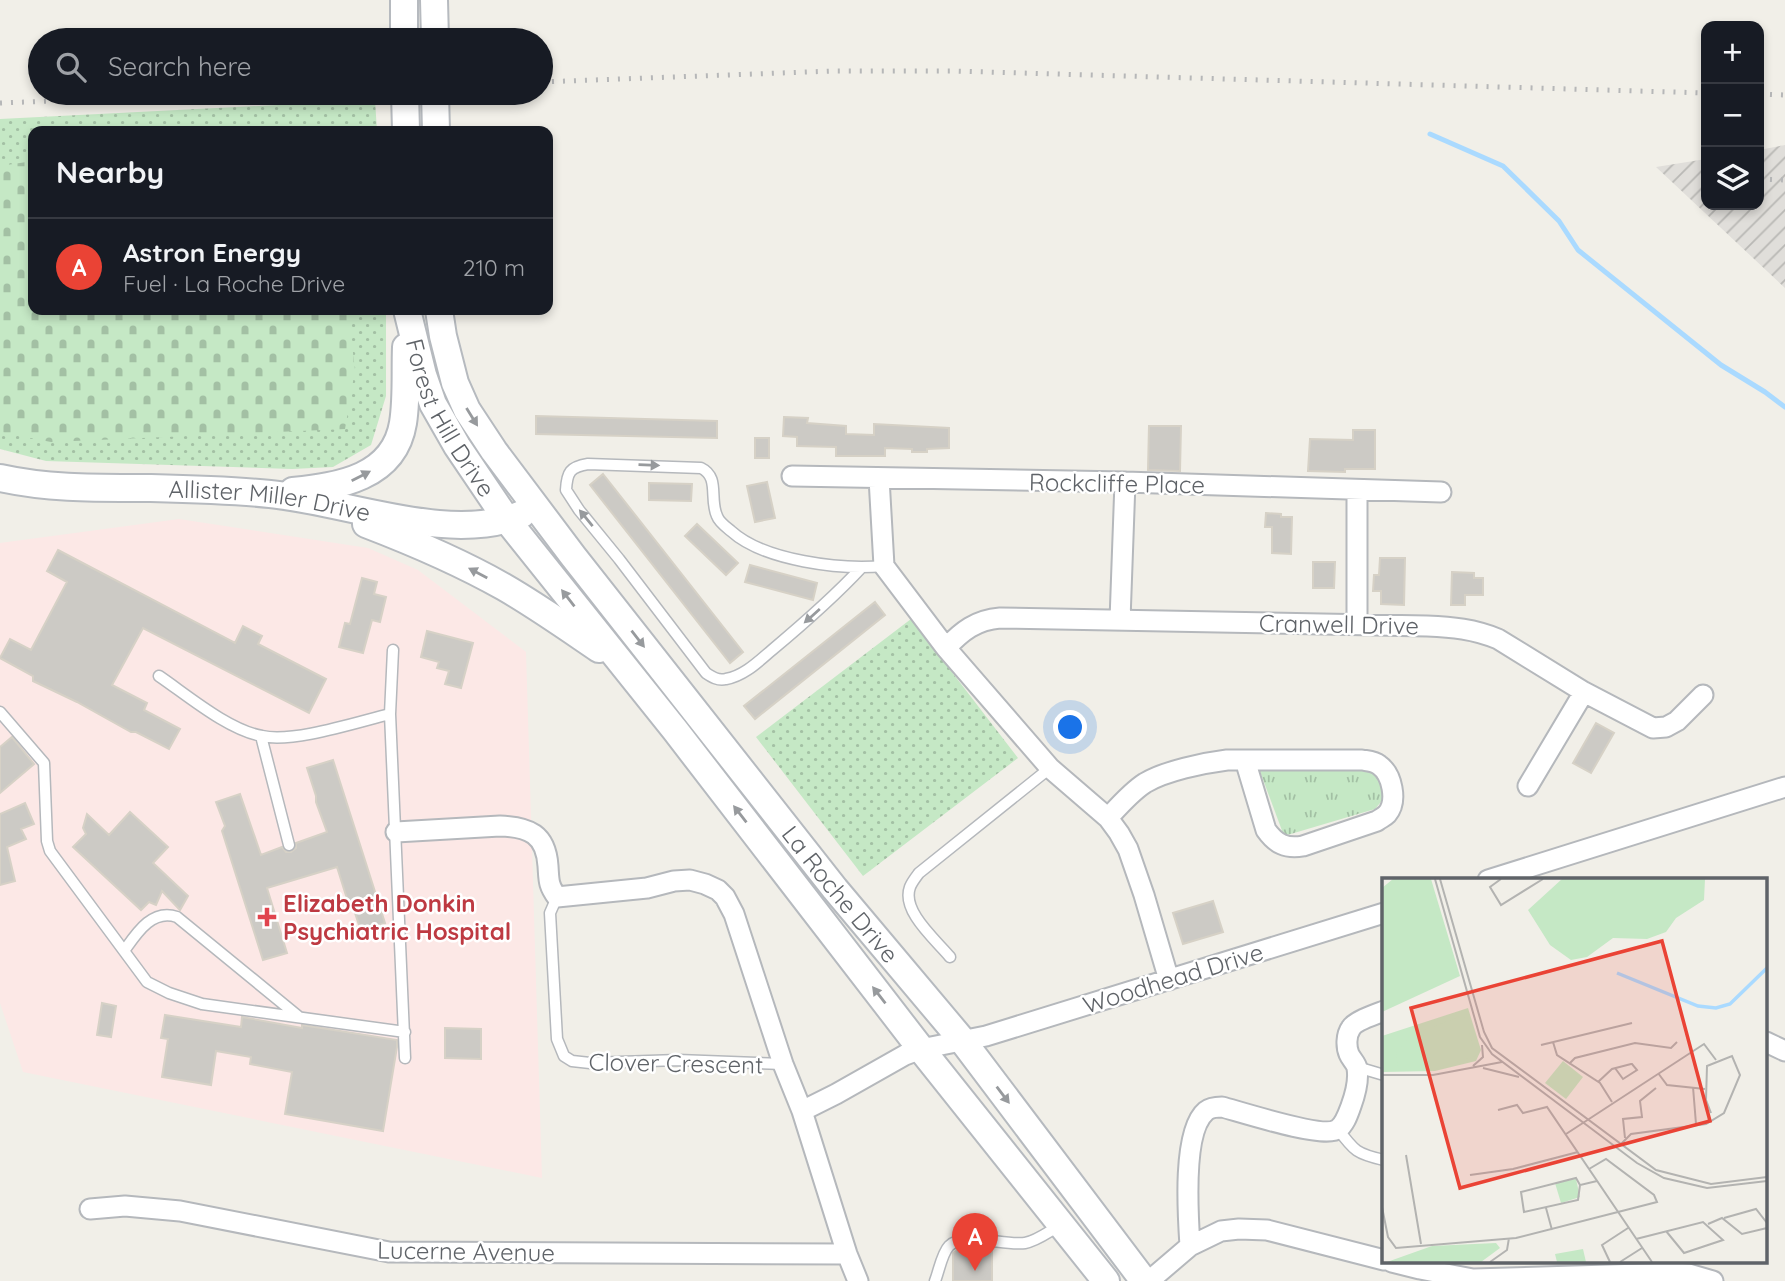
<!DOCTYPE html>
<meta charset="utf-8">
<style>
body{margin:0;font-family:Quicksand,sans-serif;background:#20242c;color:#f1f3f6}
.controls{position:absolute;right:21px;top:21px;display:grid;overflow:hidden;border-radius:14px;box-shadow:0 4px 10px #0003}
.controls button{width:63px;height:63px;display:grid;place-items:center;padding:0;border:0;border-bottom:2px solid #363941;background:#171b24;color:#f1f3f6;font:35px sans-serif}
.you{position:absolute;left:1071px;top:728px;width:24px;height:24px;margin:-18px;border:5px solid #fff;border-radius:50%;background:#1a73e8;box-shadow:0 0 0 10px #1a73e833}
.badge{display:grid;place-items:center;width:46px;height:46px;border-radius:50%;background:#ea4335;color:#fff;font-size:23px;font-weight:700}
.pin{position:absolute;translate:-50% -58px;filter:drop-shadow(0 2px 4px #0008)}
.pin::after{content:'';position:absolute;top:37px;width:24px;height:21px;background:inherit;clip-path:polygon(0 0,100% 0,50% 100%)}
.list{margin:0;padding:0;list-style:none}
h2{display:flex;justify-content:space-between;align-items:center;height:91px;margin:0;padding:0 28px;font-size:30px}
h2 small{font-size:23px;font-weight:400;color:#9ea1a6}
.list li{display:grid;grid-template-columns:46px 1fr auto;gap:21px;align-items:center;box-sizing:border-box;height:98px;padding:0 28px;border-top:2px solid #363941}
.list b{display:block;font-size:26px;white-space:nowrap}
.list p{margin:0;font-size:23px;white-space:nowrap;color:#9ea1a6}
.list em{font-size:23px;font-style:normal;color:#9ea1a6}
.icon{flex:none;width:38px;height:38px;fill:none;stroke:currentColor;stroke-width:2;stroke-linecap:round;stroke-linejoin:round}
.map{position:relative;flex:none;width:1785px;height:1281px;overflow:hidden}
.search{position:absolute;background:#171b24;box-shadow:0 4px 10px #0003;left:28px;top:28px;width:525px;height:77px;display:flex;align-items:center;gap:18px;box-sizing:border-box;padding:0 24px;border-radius:38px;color:#9ea1a6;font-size:26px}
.panel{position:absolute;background:#171b24;box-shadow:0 4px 10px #0003;left:28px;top:126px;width:525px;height:189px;border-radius:14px}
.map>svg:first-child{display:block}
</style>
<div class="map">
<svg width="1785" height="1281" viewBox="0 0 1785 1281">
<defs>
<pattern id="industrial-furrows" width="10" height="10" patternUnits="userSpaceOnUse" patternTransform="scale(1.75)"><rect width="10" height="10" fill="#e0deda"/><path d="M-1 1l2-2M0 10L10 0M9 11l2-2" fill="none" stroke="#b9b8b5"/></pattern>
<pattern id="grass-dots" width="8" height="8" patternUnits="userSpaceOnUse" patternTransform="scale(1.75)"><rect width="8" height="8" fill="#c5e8c5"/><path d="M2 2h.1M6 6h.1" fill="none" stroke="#a3c0a4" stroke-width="1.8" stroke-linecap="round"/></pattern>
<pattern id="cemetery-stones" width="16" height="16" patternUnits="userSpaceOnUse" patternTransform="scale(1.75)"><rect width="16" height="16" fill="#c5e8c5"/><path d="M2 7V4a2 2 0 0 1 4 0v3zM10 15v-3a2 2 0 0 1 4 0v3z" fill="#a3c0a4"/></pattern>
<pattern id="park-tufts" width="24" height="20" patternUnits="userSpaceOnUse" patternTransform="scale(1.75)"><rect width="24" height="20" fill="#c5e8c5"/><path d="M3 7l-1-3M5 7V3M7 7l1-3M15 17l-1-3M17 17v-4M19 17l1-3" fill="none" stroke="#a3c0a4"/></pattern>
</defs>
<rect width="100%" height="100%" fill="#f1efe8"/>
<path fill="url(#industrial-furrows)" d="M1785,145V288L1656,167L1706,159V205H1759V150Z"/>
<path fill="#fce8e6" d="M179,519L368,548L418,570L526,652L542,1178L23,1072L0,1003V543Z"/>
<path fill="url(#grass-dots)" d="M375,100L377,131H33V310H386V396L371,445L333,467L292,469L46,461L0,449V119Z
M911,619L1018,758L863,876L756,737Z"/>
<path fill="url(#cemetery-stones)" d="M33,161V310H348L355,370L345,429L51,442L0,432V166Z"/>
<path fill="url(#park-tufts)" d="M1258,766L1375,768L1385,797L1375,809L1284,836Z"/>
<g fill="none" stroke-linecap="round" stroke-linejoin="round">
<path stroke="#aadaff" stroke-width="5" d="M1430,134L1503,166L1559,221L1578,250L1721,365L1765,392L1785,407"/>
</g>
<path fill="#cccac5" stroke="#d6d1c6" stroke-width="2" d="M536,416L717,421V438L536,434Z
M784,417L808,418L807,423L846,426V434L874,435V424L949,428V448L927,449V452H912V449L885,448V456H836V447L797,446V437L783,436Z
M1149,426H1181L1180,471L1148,470Z
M1353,430H1375V469H1345V472L1308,471L1310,439L1353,440Z
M755,438H769V458H755Z
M603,474L743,652L730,663L590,485Z
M767,482L775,518L755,522L747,486Z
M649,483L692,484L691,501L649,500Z
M1266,513L1281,514V517H1292L1291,554L1272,553V527H1265Z
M697,524L738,563L726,575L685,536Z
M58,550L235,643L243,626L262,636L258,644L326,679L309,713L143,628L112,685L147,703L144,710L180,729L169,749L136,732H131L77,702L33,681V676L0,658L10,639L31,650L67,582L47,571Z
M1380,558H1405L1404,605L1381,604V591H1373L1374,575H1379Z
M1313,562H1335L1334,588H1313Z
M750,565L817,583L813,600L745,582Z
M1452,572L1474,573V578H1483V595H1465V605H1451Z
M362,578L377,582L374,594L386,597L380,622L372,620L363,653L339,647L345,623L350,624Z
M875,602L885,615L755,719L744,706Z
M427,631L473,643L461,688L445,684L449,671L437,668L439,662L421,657Z
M1596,723L1614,733L1591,773L1573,763Z
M12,737L34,764L0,793V747Z
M333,760L385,923L361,931L353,907L349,905L337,867L267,888L287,953L263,960L222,831L225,826L216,802L240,794L261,855L282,847L286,852H291L296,848V843L327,832L316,802V796L307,768Z
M25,803L34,824L21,829L26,839L7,847L15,881L0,885V814Z
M130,812L168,847L153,863L188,896L180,910L162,891L156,905L149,902L141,910L73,847L86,834L83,828L87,814L109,835Z
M1213,901L1223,932L1183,944L1173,913Z
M102,1003L116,1006L111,1037L97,1035Z
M165,1015L241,1027L242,1017L302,1028V1025L397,1040V1047L383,1131L285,1114L292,1072L250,1064L251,1057L216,1051L211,1085L162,1077L168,1039L161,1038Z
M445,1028L481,1029V1059L445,1058Z
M961,1248H992V1281H953V1253Z"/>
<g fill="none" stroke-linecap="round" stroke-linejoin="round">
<defs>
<path id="lane" d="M861,568C833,598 803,624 772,650C759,661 744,676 726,679C718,681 712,677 706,673L619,559L579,510L566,490C567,472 570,467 588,464L701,468C720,477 709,499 717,516C719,522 726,527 731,531C764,561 841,570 884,566
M393,650L390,714L405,1058
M159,676C187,695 228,730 262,736C294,743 357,722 390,714
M0,712L44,763L47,841L50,851L147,982L169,993L202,1004L405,1032
M261,736L289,845
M557,897L550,913L557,1039L564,1056L572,1061L590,1063L678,1060L783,1064
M124,951C136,934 152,908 177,917L298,1016
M950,957C936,940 901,911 910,887C912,882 916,877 919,873L1050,768
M1357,1067L1384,1075
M1338,1129C1354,1151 1357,1154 1384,1160
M935,1281C939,1271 942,1253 949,1246C964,1231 1005,1246 1025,1243C1037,1241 1048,1232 1059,1226"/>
<path id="street" d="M792,476L1125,482L1441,492
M879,478L884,566L946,648L1050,768L1108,818L1119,833L1128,849L1144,895L1169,980
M1357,490V624
M1120,620L1125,482
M946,648C962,631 976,620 1000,618L1427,626C1452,627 1474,629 1498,639L1584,692L1653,728L1666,727L1677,721L1703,695
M1528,786L1584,692
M1108,818C1119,806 1131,792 1145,783C1165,771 1203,763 1227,760H1362C1368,761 1374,761 1379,765C1392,774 1398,801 1387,814C1384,817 1381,818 1377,821L1303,846C1286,849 1276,844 1266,830L1245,760
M396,832L500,826C529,827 546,834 548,866C549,880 548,885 557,897L647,888L674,881L690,880L705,884L718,890L725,897L734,914L783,1064L802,1111L847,1254L858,1281
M1488,880L1785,787
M1766,1042L1785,1051
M802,1111L836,1094L905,1055L921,1049L986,1036L1384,913
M90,1209L125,1206L180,1211L389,1252L847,1254
M1190,1246C1188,1216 1182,1131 1206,1111C1211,1107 1217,1107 1222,1107C1241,1112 1324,1139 1338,1129C1345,1124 1348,1114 1351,1106C1355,1095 1359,1080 1357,1068C1356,1063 1351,1059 1349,1054C1346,1047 1346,1035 1351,1028C1355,1021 1376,1014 1384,1011
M1392,1262L1420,1269L1473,1279L1675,1273L1689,1274L1713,1281
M1149,1281L1190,1246L1221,1231L1239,1229L1267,1230L1384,1260"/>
<g id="secondary">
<path d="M404,0V40"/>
<path d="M434,0L435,40"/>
<path d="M405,93L406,131"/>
<path d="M435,93L436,131"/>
<path id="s1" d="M407,310L423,375L433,404L457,446L507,520L675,730L921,1049L1106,1281"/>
<path id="s2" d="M439,310L443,336L455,383L467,410L494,451L573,556L835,889L962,1040L1144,1281"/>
<path id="s3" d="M0,478C49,489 98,488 148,488C188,489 231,490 270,494C345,501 451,545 522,514"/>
<path d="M293,491C339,486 394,478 403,423C407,398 405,372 406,347"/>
<path d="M366,524C413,542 460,562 504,587C537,606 568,628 599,649"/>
</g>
</defs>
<use href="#lane" stroke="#b5b8bc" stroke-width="13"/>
<use href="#street" stroke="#b5b8bc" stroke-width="23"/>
<use href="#secondary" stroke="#b6babf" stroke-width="30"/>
<use href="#lane" stroke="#fff" stroke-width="10"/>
<use href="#street" stroke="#fff" stroke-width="19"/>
<use href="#secondary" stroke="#fff" stroke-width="26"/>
<path stroke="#b6b7b8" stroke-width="5" stroke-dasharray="2 9" stroke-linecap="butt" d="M541,82L833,71H953L1706,93
M1759,94L1785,95
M0,103L256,93
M1705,177H1706
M1759,179L1785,180"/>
</g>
<defs><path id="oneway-solid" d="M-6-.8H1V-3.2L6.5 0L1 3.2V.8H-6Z" transform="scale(1.75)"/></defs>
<g fill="#979a9d">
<use href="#oneway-solid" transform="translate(472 417) rotate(58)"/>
<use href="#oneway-solid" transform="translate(649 465) rotate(2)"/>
<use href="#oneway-solid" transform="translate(361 476) rotate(-27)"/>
<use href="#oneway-solid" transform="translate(586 518) rotate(-129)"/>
<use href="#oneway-solid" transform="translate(478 573) rotate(-152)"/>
<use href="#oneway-solid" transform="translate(568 598) rotate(-128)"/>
<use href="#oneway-solid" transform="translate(812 616) rotate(138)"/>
<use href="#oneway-solid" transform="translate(638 639) rotate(52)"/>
<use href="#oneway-solid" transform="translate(740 814) rotate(-128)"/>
<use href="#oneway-solid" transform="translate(879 995) rotate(-128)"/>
<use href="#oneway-solid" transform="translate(1003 1095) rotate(53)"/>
</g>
<path fill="#e0444e" stroke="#fff" stroke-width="2.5" d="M263.5 906.5h7v7h7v7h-7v7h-7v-7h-7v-7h7z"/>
<g text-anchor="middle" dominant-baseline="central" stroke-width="5" stroke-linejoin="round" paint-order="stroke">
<g font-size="24" fill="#5f6368" stroke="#fff">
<text stroke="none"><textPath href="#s1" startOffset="117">Forest Hill Drive</textPath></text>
<text transform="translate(1117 483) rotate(1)">Rockcliffe Place</text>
<text stroke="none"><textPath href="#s3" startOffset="271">Allister Miller Drive</textPath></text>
<text transform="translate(1339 624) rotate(1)">Cranwell Drive</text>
<text stroke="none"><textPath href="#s2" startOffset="716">La Roche Drive</textPath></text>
<text transform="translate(1173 978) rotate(-17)">Woodhead Drive</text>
<text transform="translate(676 1063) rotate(1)">Clover Crescent</text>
<text transform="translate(466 1251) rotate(1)">Lucerne Avenue</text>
</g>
<g font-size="24" font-weight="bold" fill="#be3a42" stroke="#fff" text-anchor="start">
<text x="283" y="903">Elizabeth Donkin<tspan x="283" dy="28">Psychiatric Hospital</tspan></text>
</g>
</g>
<g transform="translate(1382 878)">
<rect width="385" height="385" fill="#f1efe8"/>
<path d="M86,130L99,172L94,183L53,193L0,194V158ZM181,183L201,199L184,221L163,205ZM114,365L118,370L99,384H5L50,368Z" fill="#c5e8c5"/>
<path d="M11,1H49L78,98L0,134V10ZM82,137L94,178L53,191H16L14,175L29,157Z" fill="#c5e8c5"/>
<path d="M194,301L198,319L179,325L173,305Z" fill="#c5e8c5"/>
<path d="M180,1H323L322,22L294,40L284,54L265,61L231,60L205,79L189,82L168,67L146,32ZM201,371L204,384H175L173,376Z" fill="#c5e8c5"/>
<path fill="none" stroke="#aadaff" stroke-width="3.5" d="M235,95L316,128L334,130L348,126L385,90"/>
<path fill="none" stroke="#b3b3b1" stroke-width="2" d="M53,1L98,159L110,176L255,285L282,300L325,310L385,303M58,1L102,154L110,170L274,292L329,306L385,299M119,1L108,9L119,27L161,1M171,164L175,177L218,205L230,224M159,167L250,145M187,186L193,180L253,165L289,170L295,164M91,188L101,179L100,167M101,190L137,199M276,195L285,207L323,211M0,197H51L120,184M216,204L230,191L249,186H250L255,192L241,201L233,190M311,209L314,246M116,232L135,227L141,235L165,229L270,384M184,256L322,166L334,182M243,260L241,241L260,239L258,223L274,210M238,267L249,256L324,246L342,235L358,197L350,178L325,188L324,222L329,235M24,277L39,366M88,297L131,291L196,274M198,307L194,300L139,314L142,334L196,322L198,307L215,303M0,329L6,359L14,370L134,360L275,324L272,317L224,281L207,291M164,330L170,352M342,340L374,331L385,345M326,346L340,340L360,356L385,350M254,361L321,344L341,362L302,375L284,353M108,384L125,372L127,360M228,384L220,367L246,350M238,384L260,370"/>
<path fill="#ea4335" fill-opacity="0.15" stroke="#ea4335" stroke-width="3.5" d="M280,63L328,243L78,310L29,130Z"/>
<rect width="385" height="385" fill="none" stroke="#5f6368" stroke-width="3.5"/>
</g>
</svg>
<div class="controls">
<button>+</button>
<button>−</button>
<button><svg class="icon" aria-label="layers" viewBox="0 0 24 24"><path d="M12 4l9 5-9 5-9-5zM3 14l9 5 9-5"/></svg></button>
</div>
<div class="you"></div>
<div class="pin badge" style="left:975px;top:1271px">A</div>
<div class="search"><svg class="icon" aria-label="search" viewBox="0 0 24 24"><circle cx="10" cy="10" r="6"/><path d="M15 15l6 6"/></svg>Search here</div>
<section class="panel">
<h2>Nearby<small></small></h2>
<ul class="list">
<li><span class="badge">A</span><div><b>Astron Energy</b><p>Fuel · La Roche Drive</p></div><em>210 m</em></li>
</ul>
</section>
</div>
